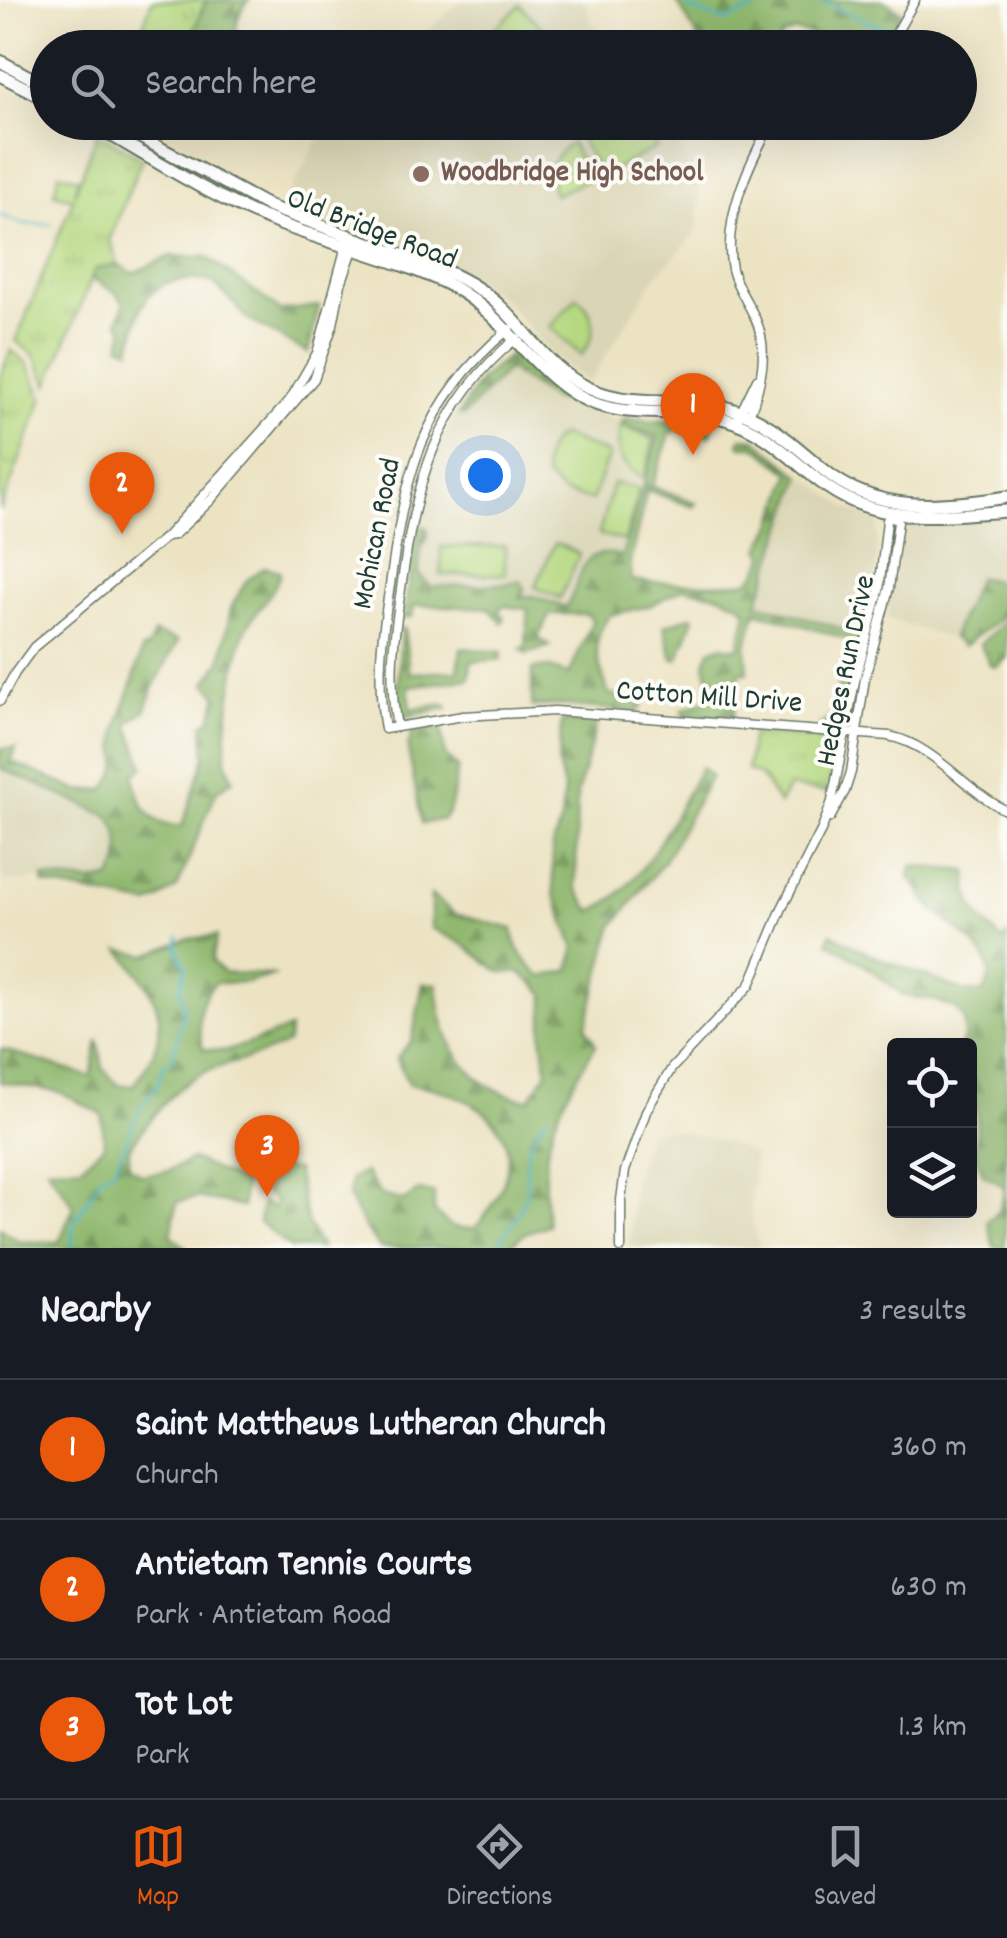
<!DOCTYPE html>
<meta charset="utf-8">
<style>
body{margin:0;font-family:Dekko,sans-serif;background:#20242c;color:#f1f3f6}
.controls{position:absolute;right:30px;bottom:30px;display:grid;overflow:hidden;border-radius:10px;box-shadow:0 10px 40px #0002}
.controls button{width:90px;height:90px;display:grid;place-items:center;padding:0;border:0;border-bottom:2px solid #363941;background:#171b24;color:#f1f3f6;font:50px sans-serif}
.you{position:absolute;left:485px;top:475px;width:35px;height:35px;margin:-25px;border:8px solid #fff;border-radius:50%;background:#1a73e8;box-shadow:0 0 0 15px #1a73e833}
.badge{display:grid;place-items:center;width:65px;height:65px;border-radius:50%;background:#ea580c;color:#fff;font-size:32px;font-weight:700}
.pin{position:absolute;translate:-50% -82px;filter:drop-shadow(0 2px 5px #0008)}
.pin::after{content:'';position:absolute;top:52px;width:35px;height:30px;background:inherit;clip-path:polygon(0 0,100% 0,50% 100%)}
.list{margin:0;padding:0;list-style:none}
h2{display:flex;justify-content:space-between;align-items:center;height:130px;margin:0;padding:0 40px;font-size:42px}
h2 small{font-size:32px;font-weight:400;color:#9ea1a6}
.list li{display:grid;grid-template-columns:65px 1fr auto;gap:30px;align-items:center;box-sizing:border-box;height:140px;padding:0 40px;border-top:2px solid #363941}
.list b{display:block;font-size:38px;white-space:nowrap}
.list p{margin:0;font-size:32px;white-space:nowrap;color:#9ea1a6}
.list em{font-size:32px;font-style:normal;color:#9ea1a6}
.icon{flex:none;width:55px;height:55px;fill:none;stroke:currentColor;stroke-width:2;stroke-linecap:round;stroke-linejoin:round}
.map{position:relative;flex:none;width:1007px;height:1248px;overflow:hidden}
.search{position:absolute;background:#171b24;box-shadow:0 10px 40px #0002;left:30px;right:30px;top:30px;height:110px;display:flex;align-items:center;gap:25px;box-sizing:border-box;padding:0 35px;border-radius:55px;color:#9ea1a6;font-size:38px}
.sheet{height:550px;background:#171b24}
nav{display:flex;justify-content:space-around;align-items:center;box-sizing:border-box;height:140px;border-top:2px solid #363941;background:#171b24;font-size:28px;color:#9ea1a6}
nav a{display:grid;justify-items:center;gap:5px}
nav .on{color:#ea580c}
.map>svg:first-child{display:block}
</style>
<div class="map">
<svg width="1007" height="1248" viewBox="0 0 1007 1248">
<defs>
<pattern id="grass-tufts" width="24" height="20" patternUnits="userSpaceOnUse" patternTransform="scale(2.5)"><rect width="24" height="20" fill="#b5d880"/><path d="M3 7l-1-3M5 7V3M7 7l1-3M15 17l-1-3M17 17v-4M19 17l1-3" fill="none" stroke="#9bba6f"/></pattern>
<pattern id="forest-firs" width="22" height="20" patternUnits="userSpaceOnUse" patternTransform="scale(2.5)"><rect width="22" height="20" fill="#90b86e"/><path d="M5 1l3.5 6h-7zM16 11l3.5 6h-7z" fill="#75975b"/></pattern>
</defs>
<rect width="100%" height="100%" fill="#fdfcf7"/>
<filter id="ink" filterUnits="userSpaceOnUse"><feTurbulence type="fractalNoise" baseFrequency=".01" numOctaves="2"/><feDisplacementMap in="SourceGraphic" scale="20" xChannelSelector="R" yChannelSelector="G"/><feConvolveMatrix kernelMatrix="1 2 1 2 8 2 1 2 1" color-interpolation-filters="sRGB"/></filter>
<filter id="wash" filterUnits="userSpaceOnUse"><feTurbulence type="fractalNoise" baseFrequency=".0048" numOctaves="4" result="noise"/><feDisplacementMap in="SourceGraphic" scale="40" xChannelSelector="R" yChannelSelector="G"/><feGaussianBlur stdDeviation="2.25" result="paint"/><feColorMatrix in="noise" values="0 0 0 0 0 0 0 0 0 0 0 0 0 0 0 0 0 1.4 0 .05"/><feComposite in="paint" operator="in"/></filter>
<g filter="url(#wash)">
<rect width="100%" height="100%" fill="#ece3c3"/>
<path fill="#dad6b5" d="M462,0H584L591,19L611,47L407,48Z
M327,123H665L700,184L698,230L656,276L589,383L551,354L507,302L464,272L282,207Z
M513,352L553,390L573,401L613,418L665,426L630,561L588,560L566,609L409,590L418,510L429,463L459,409L480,380Z
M802,474L847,508L878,521L877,569L862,635L758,604Z
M1007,517V584L978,577L951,639L886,618L903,524Z
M0,768L109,816L118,829L120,851L117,870L110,879L92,882L43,878L0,883Z
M670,1129L730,1143L754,1154L751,1217L760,1248H629L633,1181L649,1133Z"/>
<path fill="url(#grass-tufts)" stroke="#6a8a5a" stroke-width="2.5" d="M152,0H206L188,47L135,48Z
M97,133L142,158L110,239L118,264L95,270L48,385L35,356L16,341L73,199L54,193L59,173L78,178L74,195Z
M11,350L27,363L43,398L0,511V376Z
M752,732L839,741L827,792L789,787L779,804L761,776L747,770Z"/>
<path fill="url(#forest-firs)" stroke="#587a51" stroke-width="2.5" d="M206,0H249C236,16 234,27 239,47H188Z
M676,0H882L902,12L888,37L849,42L795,31L782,36L777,47H703Z
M171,256L207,257L281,311L319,306L308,353L248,319L213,282L191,279L165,283L149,295L140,309L131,349L120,345L124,329L118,322L124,303L116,293L91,278L95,269L118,264L133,273Z
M513,352L525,369L565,394L564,400H554L508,369L464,415H459L480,380Z
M624,418L713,426L710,436L681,427L670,434L652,486L697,503L694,507L647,490L630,561L632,580C648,583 734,586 747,581C757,577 761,564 766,555L760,549L773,525L791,473L755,446H741L739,443L742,438L755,439L801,476L758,603L862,635L850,668L838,727L820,725L831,717L850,640L756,611L746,646L748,672H740L733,718L684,715L683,710L713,697L705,663L710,650L721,646L738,649L747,612L740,604L720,595L684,588L649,606L610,615C587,645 599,660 608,693L643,705L638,712L563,705L532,707V669L548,667L569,675L593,620L587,614H550L538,638L550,646L527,654L521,649L526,647L528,609L501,606L499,613L505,617L502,623L489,608L414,605L412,617L404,618L416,526L427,528L428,538L421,547L418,574L431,587L506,584L520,580L525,589L520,597L533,596L566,608C585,574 578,545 622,556L658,437L622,424Z
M264,567L280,571C278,592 253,610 245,632C235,656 225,730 226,757C226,765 230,772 233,780L216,792L177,888L149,905L44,884L43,878L92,882L110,879C125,860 122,834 109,816L0,768V749L16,748L12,762L79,791L105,789C128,762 111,751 118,728C125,701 136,676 142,649L149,647L154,633L178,641L154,686L146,709L128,724L144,766L134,775C139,804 149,828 182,826L205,757L203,724L211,719L218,696L206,683L221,661L231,608L246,581Z
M978,577L1007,584V613L964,646L952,637Z
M691,616L694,618L678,659H673L664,626Z
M1007,619V658L995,667L990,664L980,644Z
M404,628L409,673L458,671L461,648L502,652L501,659L471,662L469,679L408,686L411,709L445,704L448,708L401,718L398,696L401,630Z
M562,721L597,723L577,794L576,887L591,911C642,892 675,813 701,767L711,776L664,861L612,928L586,1027L596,1045C554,1112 537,1145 548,1225L525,1233L507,1248H380L366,1230L348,1196L351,1179L365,1172L381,1195L404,1201L418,1191L434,1193V1211L451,1227L474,1229C542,1153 501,1096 409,1084L396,1059L412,1040L423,983L437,984C441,1043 466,1089 529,1100L547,1072L542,1035L545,994L520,972H500L461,943L431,928V895L455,914L513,929C513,946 529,967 542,977L570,970L575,948L554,893L552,848L561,820L564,789L558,764Z
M441,727L445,755L458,768C452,786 456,803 444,819L422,824L408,749L412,732Z
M912,866L967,871C968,909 975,915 1002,940L1007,935L1005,1248L994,1247L987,1221L999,1211L1005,1190L1000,1183L984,1175L975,1155L977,1113L970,1090V1046L961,1045L965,1035L964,1018L955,1008L931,999L905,996L862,963L828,942L831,933L869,954L966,992L983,993C1007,958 957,932 934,910C923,901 921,888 910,879Z
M217,936L212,961L224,973L276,975L248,982L215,983C196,1003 197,1023 203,1049L227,1051L289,1029L288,1043C262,1057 234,1061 207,1071C174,1084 150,1121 129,1148V1166L142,1175L168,1171L192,1159L244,1183L242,1207L198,1197L177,1202L171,1235L186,1248L123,1242L103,1248H0V1228L19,1241L59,1242L74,1206L47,1167L81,1166L104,1145L102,1114L59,1092L0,1082L1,1049L91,1077L98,1040L103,1068L117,1084L133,1086C176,1028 163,1001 120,950L148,955L187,939Z
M275,1167L296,1170L307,1223L321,1248H291L259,1222L262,1202L273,1208L276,1202L265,1192Z"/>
<path fill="#b5d880" stroke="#6a8a5a" stroke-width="2.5" d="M520,5L542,28L521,47H475Z
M571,123H646L657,147L601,176Z
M571,143L590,179L555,195C545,174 552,155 571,143Z
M577,297C597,313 598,335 581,355L550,327Z
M621,426L654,439L644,478C619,466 614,452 621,426Z
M561,435L609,454L592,500L563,493L545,476C542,460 546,444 561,435Z
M613,483L639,489L625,541L599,534Z
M555,543L580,554L560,598L535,587Z
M505,546V574L441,575V547Z"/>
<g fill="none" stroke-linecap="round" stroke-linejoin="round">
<path stroke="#49b5c5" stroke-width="2.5" d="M686,0L689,9L726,21L756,8L802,0
M818,0L893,32
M899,35L924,48
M960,56H966
M135,141L238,198
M0,215L23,224H52
M318,231L334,237
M520,357L534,373
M988,505L1007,504
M72,1248L73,1225L102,1175L114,1170L142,1105L157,1086L164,1065L173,1057L184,1009L180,988L186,966L177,949L179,937
M495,1248C508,1232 527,1204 527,1183C526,1149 527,1145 547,1116"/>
</g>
</g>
<g filter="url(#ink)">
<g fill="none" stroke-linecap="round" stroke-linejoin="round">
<defs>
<path id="tertiary" d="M888,48L915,0
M509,329C420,403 405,476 390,585C382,634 376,679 385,729L463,716L555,711L889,736C936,746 964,790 1007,811
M739,416L757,379
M749,416C761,385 770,349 755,318C748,302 736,287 732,269C722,220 749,163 772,122
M167,536L174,535L211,500L314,379L333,325L341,284L354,247
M0,701L15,673L34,647L167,536L290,400L317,353L346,246
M397,727C388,679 394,636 401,589C415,488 433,405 517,338
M830,818L845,791L851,772L865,678L889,588L898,522L894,512
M621,1248V1200L625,1171L647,1109L672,1068L750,985L782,908L822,829L832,801L855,681L879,591L887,520L894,516"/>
<path id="primary" d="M0,61L48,87
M0,75L48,100
M88,122C149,156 210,197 275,222C330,244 402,260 453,287C503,314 529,367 578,396C625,423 676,405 725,419C763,429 789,457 819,481C875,526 940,516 1007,511
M112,122L270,207L445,271C466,280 486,292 502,308C528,333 547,364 579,383C627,412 678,393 728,408C767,418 794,445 824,470C876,514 944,507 1007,497"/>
</defs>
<use href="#tertiary" stroke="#677766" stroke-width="11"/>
<use href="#primary" stroke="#677766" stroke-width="15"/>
<use href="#tertiary" stroke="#fff" stroke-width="8"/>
<use href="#primary" stroke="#fff" stroke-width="11"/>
</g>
</g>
<circle fill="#8d6e63" stroke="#fdfcf7" stroke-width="4" cx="421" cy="174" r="10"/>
<g text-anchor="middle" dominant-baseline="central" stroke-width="8" stroke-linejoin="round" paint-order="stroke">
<g font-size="30" font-weight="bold" fill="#785e54" stroke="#fdfcf7" text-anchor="start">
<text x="441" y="174">Woodbridge High School</text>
</g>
<g font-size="30" fill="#1f3d34" stroke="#fdfcf7">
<text transform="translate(371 231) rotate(21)">Old Bridge Road</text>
<text transform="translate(379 534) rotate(-79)">Mohican Road</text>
<text transform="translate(848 671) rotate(-78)">Hedges Run Drive</text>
<text transform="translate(709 699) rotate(4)">Cotton Mill Drive</text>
</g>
</g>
</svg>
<div class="controls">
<button><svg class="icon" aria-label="locate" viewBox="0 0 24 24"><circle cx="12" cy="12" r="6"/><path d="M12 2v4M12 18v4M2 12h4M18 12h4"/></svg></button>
<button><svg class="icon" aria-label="layers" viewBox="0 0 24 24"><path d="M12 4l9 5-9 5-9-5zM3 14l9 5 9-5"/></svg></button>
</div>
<div class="you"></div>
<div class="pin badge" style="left:693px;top:455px">1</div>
<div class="pin badge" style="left:122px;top:534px">2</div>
<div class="pin badge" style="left:267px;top:1197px">3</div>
<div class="search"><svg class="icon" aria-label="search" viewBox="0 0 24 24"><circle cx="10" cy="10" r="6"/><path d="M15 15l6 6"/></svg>Search here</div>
</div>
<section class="sheet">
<h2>Nearby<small>3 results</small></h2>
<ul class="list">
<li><span class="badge">1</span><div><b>Saint Matthews Lutheran Church</b><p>Church</p></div><em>360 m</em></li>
<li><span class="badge">2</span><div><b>Antietam Tennis Courts</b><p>Park · Antietam Road</p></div><em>630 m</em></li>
<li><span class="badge">3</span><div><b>Tot Lot</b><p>Park</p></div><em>1.3 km</em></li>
</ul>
</section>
<nav>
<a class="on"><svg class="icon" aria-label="map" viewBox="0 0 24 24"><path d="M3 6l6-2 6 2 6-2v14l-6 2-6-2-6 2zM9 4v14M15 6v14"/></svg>Map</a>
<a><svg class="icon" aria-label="directions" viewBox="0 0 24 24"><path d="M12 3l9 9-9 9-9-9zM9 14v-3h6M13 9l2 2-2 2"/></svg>Directions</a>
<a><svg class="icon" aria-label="saved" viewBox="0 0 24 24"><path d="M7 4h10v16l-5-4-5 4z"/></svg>Saved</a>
</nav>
